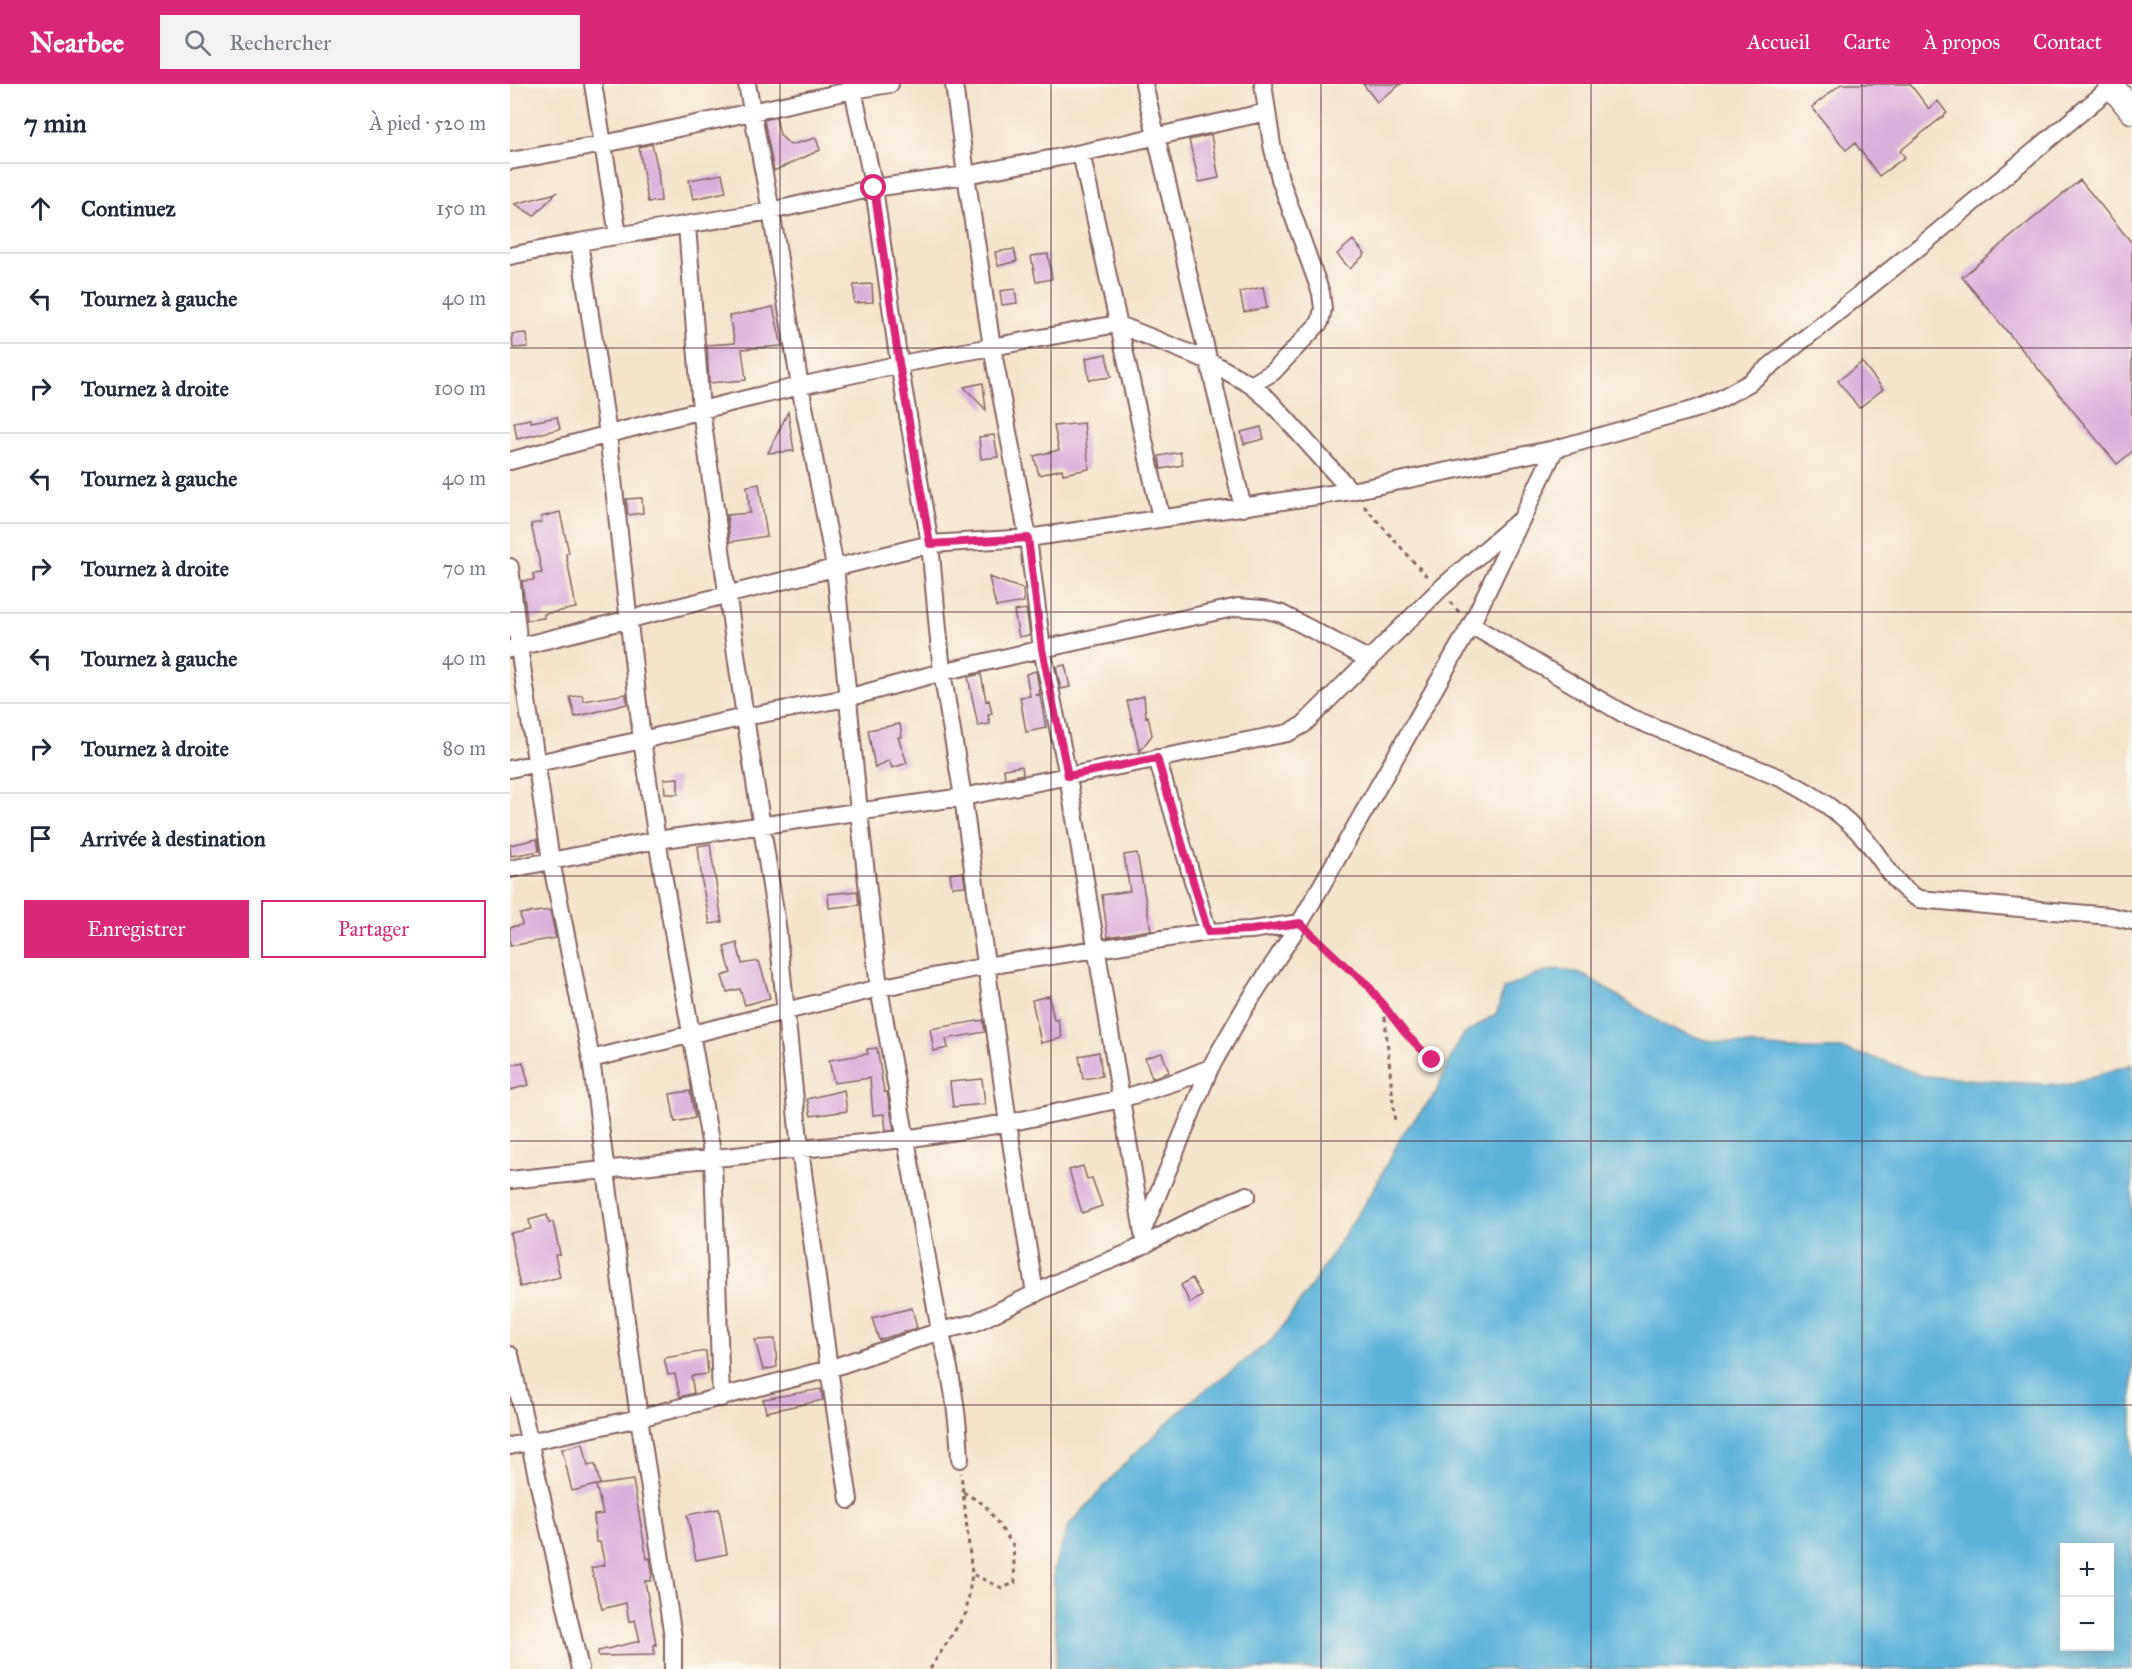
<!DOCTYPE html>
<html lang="fr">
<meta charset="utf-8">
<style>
body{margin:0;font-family:"IM FELL Great Primer",serif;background:#f2f2f3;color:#1f2937}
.controls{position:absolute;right:18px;bottom:18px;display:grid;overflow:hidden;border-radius:0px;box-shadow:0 3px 15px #0003}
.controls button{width:54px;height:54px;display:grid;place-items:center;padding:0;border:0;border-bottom:2px solid #e0e1e3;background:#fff;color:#1f2937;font:30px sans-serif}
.stop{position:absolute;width:18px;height:18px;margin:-14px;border:4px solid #db2777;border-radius:50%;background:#fff}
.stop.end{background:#db2777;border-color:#fff;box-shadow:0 2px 6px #0008}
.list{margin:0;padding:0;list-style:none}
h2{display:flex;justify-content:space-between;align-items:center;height:78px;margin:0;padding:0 24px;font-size:26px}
h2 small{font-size:20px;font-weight:400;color:#747a83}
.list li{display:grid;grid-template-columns:39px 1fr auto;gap:18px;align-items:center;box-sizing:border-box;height:90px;padding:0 24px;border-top:2px solid #e0e1e3}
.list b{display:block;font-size:22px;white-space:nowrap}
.list em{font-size:20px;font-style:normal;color:#747a83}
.actions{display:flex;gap:12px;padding:18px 24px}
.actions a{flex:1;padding:14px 0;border:2px solid #db2777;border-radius:0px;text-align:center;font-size:21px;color:#db2777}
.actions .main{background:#db2777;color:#fff}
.icon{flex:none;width:33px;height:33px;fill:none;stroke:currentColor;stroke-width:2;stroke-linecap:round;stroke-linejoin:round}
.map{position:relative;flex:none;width:1622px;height:1585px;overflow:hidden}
header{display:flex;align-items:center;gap:36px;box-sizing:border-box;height:84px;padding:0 30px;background:#db2777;color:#fff}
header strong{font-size:28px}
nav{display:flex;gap:33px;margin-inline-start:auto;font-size:21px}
.search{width:420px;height:54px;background:#f2f2f3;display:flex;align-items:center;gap:15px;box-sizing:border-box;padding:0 21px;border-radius:0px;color:#747a83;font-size:22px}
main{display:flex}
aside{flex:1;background:#fff}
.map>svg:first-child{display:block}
</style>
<header>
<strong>Nearbee</strong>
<div class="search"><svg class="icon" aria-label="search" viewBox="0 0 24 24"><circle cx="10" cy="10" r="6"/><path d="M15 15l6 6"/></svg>Rechercher</div>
<nav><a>Accueil</a><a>Carte</a><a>À propos</a><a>Contact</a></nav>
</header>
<main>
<aside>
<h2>7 min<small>À pied · 520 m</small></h2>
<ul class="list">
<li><svg class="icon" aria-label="ahead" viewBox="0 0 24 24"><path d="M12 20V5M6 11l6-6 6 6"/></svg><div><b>Continuez</b></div><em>150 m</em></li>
<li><svg class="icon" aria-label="left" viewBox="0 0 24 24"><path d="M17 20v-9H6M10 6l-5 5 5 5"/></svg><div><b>Tournez à gauche</b></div><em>40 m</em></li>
<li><svg class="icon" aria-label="right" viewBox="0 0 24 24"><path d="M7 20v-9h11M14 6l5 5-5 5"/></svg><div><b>Tournez à droite</b></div><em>100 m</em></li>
<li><svg class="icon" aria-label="left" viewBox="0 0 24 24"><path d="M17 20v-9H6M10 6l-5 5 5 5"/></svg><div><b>Tournez à gauche</b></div><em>40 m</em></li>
<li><svg class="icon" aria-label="right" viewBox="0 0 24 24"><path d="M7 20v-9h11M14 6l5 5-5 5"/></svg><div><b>Tournez à droite</b></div><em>70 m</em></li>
<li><svg class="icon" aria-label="left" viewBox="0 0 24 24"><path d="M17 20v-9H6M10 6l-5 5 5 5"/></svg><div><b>Tournez à gauche</b></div><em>40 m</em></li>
<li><svg class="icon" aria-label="right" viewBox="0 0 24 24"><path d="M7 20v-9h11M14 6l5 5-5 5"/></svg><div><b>Tournez à droite</b></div><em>80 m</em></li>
<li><svg class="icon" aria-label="arrive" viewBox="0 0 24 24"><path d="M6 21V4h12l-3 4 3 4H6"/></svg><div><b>Arrivée à destination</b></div></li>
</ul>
<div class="actions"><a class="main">Enregistrer</a><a>Partager</a></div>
</aside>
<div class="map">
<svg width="1622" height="1585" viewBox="0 0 1622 1585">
<rect width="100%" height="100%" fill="#fbf7ec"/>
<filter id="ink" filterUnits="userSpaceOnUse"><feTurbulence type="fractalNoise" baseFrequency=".0167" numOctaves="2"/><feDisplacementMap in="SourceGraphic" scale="12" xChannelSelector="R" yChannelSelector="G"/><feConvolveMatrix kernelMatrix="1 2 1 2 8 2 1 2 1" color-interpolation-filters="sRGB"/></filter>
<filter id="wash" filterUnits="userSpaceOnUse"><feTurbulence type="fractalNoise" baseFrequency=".008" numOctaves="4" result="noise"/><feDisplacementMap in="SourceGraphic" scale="24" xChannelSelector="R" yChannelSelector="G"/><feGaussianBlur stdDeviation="1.35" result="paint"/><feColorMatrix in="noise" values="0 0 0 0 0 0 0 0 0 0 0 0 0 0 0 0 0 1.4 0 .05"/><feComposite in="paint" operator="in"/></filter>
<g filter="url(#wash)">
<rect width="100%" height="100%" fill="#f4e4ca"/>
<path fill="#5cb3d9" stroke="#536982" stroke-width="1.5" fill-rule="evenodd" d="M1049,885L1075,891L1160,945L1196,956L1280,965H1331L1374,977L1413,992L1512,999L1556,1001L1622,980V1585H545L547,1564L544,1523V1484L558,1443L616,1378L681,1317L762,1256L796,1210L864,1105L893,1049L925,1011L939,977L953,951L987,929L993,905L1025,891ZM1554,1464H1600V1562H1554Z"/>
<g id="blocks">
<path fill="#dbafdc" d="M853,0H891L867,18Z
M1331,0H1400L1419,25L1428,17L1437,29L1390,67L1395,73L1369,92L1345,59L1336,66L1302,23Z
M266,33L270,51L280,61L306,54L310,66L264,87L254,36Z
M701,51L709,94L689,98L679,56Z
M142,60L148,86L151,117L138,118L129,63Z
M212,90L216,108L183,115L179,96Z
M1570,96L1622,159V368L1607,380L1452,193Z
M46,109L24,132L5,120Z
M843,156L855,170L840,185L827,170Z
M504,165L507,177L488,182L485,168Z
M538,170L542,195L526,198L521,172Z
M362,200L363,218L344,219V201Z
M753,203L757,224L734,228L730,208Z
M505,205L507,219L492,221L490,207Z
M263,223L272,262L232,265L236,296L199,299L197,261L225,259L219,232Z
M17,249L18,263L3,264L2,250Z
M596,270L601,293L579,296L576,274Z
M1352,278L1373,305L1349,324L1328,297Z
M473,299L476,326L454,303Z
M278,328L284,367L258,369Z
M47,333L50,345L7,355L4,338L21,335V338Z
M574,339L579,385L553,390L552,385L529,391L524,372L549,366L544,342Z
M751,343L754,355L734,360L731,348Z
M484,351L488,373L471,375L469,353Z
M670,368L673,381L651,385L649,372Z
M249,400L257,452L220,458L217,431L240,429L237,402Z
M132,414L133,429L118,431L116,415Z
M50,428L59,469L56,470L66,524L34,530V534L17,536L12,497L24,496L23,490L32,489L21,440L32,438L31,433Z
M479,493L513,505L514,518L486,523Z
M516,525L520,551L509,553L504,527Z
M555,581L560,603L551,605L546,583Z
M526,587L530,610L525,611H530L536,644L516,648L510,613L520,612L516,590Z
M471,590L476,617L479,616L482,630L478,631L480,640L468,642L458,593Z
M116,610L117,620L65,633L60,613L72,611L74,617Z
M634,612L636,633L638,632L642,651L630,667L617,617Z
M390,640L392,653H388L397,679L382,684L379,676L365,684L358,646Z
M512,682L513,690L495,694L494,685Z
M168,694V710H155L154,695Z
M27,755L29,767L1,772L0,761Z
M200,760L212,838L200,840L192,798L188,762Z
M627,769L641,846L598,853L592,811L620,807L614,771Z
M453,788L455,802L442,803L440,790Z
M347,807L349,821L319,824L318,810Z
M40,826L46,854L0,862V843L12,841L10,830Z
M227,859L232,880L249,877L260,914L235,921L230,905L217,908L212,892L221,889L214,863Z
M539,912L544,936L548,935L552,954L531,959L522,916Z
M473,936L475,948L436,955L438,964L424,967L420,945Z
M367,964L374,1008H377L384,1046H376L374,1030L363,1031L360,994L324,999L319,976L358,970L357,965Z
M589,968L592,992L573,995L569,972Z
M652,969L659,988L642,994L635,974Z
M13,978L19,1001L0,1006V981Z
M472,995L475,1020L443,1023L440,998Z
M334,1006L337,1027L301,1032L297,1015Z
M180,1007L185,1034L165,1038L160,1010Z
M573,1082L577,1095L582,1094L592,1122L572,1129L559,1086Z
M37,1131L39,1139L43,1138L50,1170L45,1171L50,1193L10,1203L0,1149L21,1145L19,1136Z
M682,1194L692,1212L680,1219L671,1201Z
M402,1224L407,1244L369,1256L362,1234Z
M265,1255L267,1283L253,1286L245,1256Z
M196,1267L198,1290L181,1292L184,1309L170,1313L165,1290L158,1291L154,1274Z
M311,1305L313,1316L256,1328L253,1315Z
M73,1359L78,1382L85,1380L90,1400L87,1401L123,1396L137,1475L140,1474L142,1487L141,1497H135L146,1561H144V1571L88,1572V1567L130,1557L125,1536L119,1538L116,1519L92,1525L81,1484L95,1481L90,1458H86L84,1431L93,1430L86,1401L62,1407L52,1365Z
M209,1425L217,1470L186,1476L177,1431Z"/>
</g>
</g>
<g filter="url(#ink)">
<use href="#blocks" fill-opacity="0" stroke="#866463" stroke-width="1.5"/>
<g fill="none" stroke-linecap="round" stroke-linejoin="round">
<defs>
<path id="minor" d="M83,0L108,151
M342,0L343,6L380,0
M444,0L456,91L571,69L757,28
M634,0L733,424
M753,0L762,61L770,95L811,209L813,225L810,238L763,288L741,301L759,316L841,407
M571,69L651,434
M0,77L94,60L343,6L364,104L389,279L420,460L432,588L453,713L558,692L532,565L518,454L482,263C320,291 159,333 0,377
M69,158L98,350L132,656L147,756L203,1074L211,1314
M0,172L69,158L261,127L364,104L456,91L482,263L607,240L699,277L741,301
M0,483L9,563L41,777L81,975L369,904L349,728L325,483L290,302L261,127L237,0
M961,541L1119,633L1273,695C1303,710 1331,728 1353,753C1371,772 1384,803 1409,815L1600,832L1622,837
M0,565L420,460L518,454L841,407L1045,365L1189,324L1210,315L1239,299L1424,151L1605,0
M647,674L698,848
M0,685L235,633L337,614L432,588L532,565L728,523L753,525L772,530L860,576
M0,785L147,756L453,713L498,1039L525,1210
M81,975L129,1334L319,1285L430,1247L464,1239L563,1191L616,1170L700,1127L737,1111
M0,1096L290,1065L267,841L235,633L191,326L177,141
M633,1146L700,984
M635,1161L558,692L778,649L793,641L929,506L1006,439
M0,1271L70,1585
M0,1362L129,1334L163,1553V1585
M450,1375C448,1331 442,1290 430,1247L369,904L476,882L698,848L741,846L790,839
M339,1416L319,1285L290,1065L395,1055L498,1039L611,1015L668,997L700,984L734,925L790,839L961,541L1045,365"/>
<path id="highway" d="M1600,0L1622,27"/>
</defs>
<use href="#minor" stroke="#866463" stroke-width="20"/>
<use href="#highway" stroke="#866463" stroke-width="27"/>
<path stroke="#866463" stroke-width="3" stroke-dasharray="4.5 4.5" stroke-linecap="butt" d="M854,422L919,495
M940,518L950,529
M802,851L857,900L895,949L922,976
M874,924L885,1038
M453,1408L475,1421L503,1461L505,1499L492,1504L462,1490
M420,1585L456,1529L462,1490L451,1389"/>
<use href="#minor" stroke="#fff" stroke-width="16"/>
<use href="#highway" stroke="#fff" stroke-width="24"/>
</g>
</g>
<g fill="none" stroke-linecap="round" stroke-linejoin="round" filter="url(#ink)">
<path stroke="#db2777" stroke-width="8" d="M364,104L389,279L420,460L518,454L532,565L558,692L647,674L698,848L741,846L790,839L833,880L857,900L895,949L922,976"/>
</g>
<path fill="none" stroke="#4a1f2b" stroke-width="1.5" stroke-opacity="0.55" d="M270,0V1585M541,0V1585M811,0V1585M1081,0V1585M1352,0V1585M0,264H1622M0,528H1622M0,792H1622M0,1057H1622M0,1321H1622"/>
</svg>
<div class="controls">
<button>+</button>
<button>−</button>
</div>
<div class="stop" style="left:364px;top:104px"></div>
<div class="stop end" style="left:922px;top:976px"></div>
</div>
</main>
